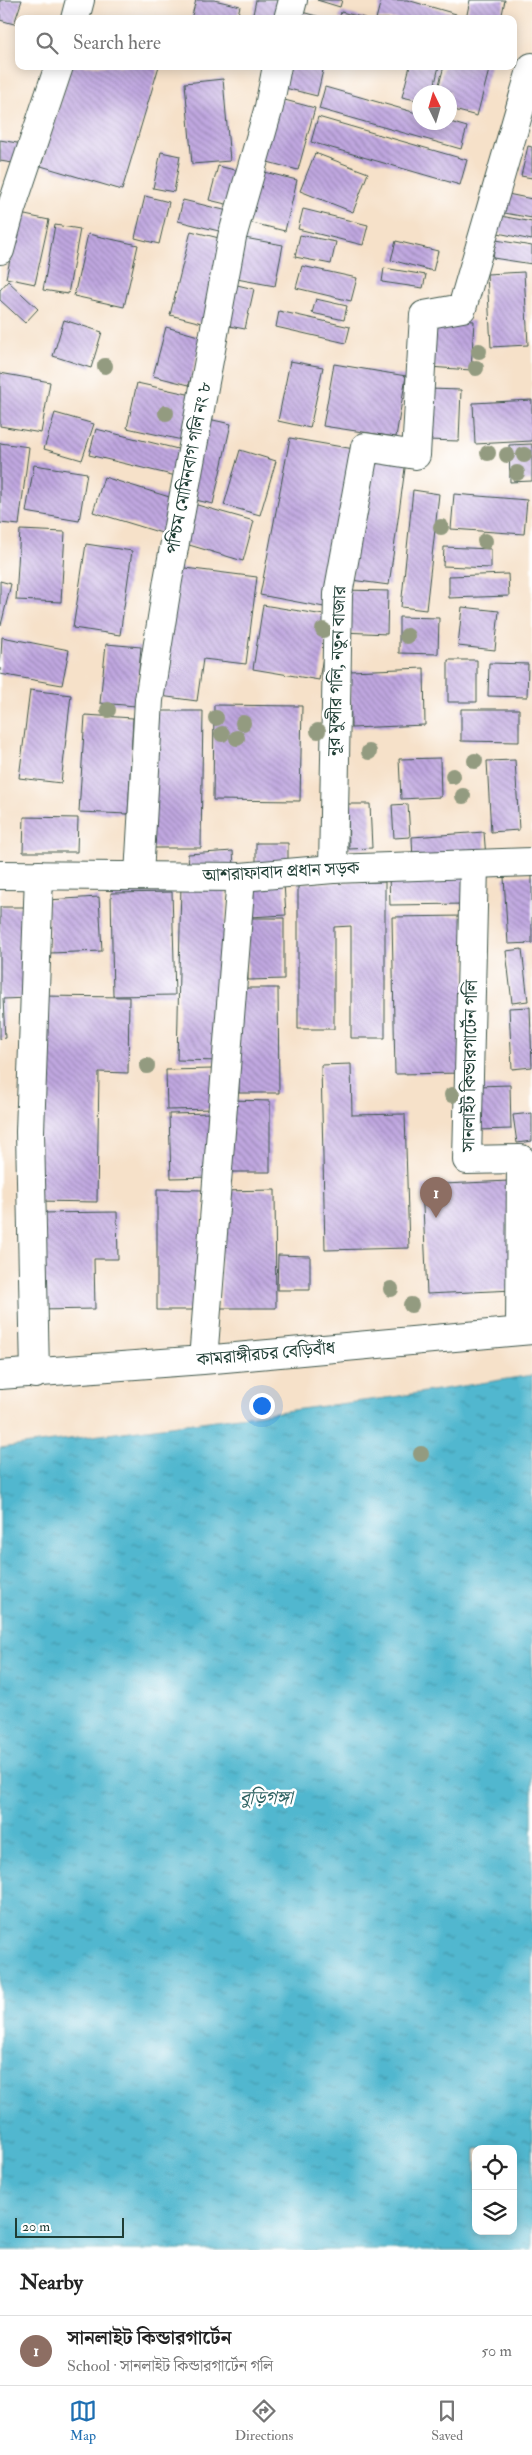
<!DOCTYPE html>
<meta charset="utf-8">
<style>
body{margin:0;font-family:"IM FELL Double Pica","Noto Serif Bengali",serif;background:#f2f2f2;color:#222}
.controls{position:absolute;right:15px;bottom:15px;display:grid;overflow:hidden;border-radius:10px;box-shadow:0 2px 12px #0003}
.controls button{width:45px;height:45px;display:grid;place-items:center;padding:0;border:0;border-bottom:1px solid #e0e0e0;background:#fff;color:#222;font:25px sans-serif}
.compass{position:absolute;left:412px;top:85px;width:45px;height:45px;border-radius:50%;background:#fff;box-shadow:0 2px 12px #0003;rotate:355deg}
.scale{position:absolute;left:15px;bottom:12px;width:109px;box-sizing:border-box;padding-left:5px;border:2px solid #1f3d34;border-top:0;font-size:14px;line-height:18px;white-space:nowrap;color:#1f3d34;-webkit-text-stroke:4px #fff;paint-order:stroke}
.you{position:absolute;left:261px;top:1405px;width:18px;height:18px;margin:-12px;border:4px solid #fff;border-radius:50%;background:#1a73e8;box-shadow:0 0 0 8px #1a73e833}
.badge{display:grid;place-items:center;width:32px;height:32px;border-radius:50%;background:#1f6fb2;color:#fff;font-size:16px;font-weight:700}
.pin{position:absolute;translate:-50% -41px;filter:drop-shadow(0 1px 2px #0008)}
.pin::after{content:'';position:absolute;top:26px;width:18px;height:15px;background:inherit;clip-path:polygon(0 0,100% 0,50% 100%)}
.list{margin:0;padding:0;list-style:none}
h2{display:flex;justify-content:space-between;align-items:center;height:65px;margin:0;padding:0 20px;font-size:21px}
h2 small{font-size:16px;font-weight:400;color:#767676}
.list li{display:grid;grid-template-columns:32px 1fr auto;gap:15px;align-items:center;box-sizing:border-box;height:70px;padding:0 20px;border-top:1px solid #e0e0e0}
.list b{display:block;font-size:19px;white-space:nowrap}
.list p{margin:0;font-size:16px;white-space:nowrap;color:#767676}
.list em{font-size:16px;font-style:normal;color:#767676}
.icon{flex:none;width:28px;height:28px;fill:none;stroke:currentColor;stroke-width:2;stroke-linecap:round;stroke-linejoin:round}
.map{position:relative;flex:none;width:532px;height:2250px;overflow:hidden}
.search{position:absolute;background:#fff;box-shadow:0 2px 12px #0003;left:15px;right:15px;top:15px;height:55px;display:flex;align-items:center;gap:12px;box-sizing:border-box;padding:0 18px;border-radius:10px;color:#767676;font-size:19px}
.sheet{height:135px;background:#fff}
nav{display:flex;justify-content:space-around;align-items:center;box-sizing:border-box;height:70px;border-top:1px solid #e0e0e0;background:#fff;font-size:14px;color:#767676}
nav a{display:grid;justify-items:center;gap:2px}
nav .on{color:#1f6fb2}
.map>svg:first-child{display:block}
</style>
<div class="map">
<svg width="532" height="2250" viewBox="0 0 532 2250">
<defs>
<pattern id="water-ripples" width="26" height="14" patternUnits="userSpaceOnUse" patternTransform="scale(1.25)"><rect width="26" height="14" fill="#51b7cf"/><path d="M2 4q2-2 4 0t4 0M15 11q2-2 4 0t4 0" fill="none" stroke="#4396a9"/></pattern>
<pattern id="building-back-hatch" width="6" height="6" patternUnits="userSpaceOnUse" patternTransform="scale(1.25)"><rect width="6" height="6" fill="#c0a7e0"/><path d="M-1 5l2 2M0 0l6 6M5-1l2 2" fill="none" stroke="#9b89b6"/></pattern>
</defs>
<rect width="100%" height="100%" fill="#fff"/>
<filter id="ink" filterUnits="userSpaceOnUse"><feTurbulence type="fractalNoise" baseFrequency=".02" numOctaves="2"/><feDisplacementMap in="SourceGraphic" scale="10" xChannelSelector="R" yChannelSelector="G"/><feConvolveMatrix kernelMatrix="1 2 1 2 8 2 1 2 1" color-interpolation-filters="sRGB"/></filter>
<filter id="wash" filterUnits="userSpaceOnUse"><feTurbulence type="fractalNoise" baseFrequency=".0096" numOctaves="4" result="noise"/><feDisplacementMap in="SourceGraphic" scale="20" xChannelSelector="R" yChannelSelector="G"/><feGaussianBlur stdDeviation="1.12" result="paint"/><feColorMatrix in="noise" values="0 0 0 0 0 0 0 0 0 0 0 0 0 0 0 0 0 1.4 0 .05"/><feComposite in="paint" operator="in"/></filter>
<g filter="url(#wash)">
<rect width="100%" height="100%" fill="#f6e1c9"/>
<path fill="url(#water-ripples)" stroke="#387a82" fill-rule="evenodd" d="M532,1375V2250H0V1448L393,1397ZM476,2149H513V2231H476Z"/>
<g id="blocks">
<path fill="url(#building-back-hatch)" d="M0,0H22L14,24L0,20Z
M196,0H214L240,6L237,19H191Z
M256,0H285L280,19H252Z
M317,0H342L340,7Z
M381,0H407L456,14L455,19H376Z
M470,0H505L501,19H466Z
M298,11L324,18V19H296Z
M341,12L365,18L364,19H339Z
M71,66H159L122,190L41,166Z
M283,66H324L317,96L277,86Z
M410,66H439L433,92H420V101L402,97Z
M444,66H490L477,116L450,109V92H437Z
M223,79L230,161L192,164L185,83Z
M325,87L420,114V122H450L467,127L461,149L319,109Z
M277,98L315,108L298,170L260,160Z
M318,117L467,160L460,185L311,142Z
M0,140L23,144L19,164L0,161Z
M528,146L532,147V178L521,176Z
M161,152L180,156L174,192L153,188Z
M315,153L368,173L353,212L300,191Z
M218,166L239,171L230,205L209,200Z
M256,170L297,180L285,231L244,221Z
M503,193L532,199V218L499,212Z
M145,196L169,202L159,244L135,238Z
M183,200L232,212L227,233L178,221Z
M303,209L368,225L363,245L298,229Z
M20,214L49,220L35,284L6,278Z
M496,215L532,222V240L493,232Z
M55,225L80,229L68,294L43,290Z
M191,231L227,240L206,324L170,315Z
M88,234L138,245L124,307L74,296Z
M300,235L336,242L331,264L295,257Z
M239,237L283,245L275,286L231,278Z
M496,240L532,246V264L493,258Z
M396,241L438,251L433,271L391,260Z
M302,266L357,278L351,301L296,288Z
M384,268L426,275L423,288L382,282Z
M524,272L528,345L491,347L487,274Z
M8,281L38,309L25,323L0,300V290Z
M233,284L254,289L245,329L224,325Z
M316,299L347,306L344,320L312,313Z
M279,311L350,327L346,343L276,327Z
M433,318L474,321L471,370L429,367Z
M64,320L102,332L91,368L53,356Z
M166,327L202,337L189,385L153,376Z
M290,361L323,367L310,428L278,421Z
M334,364L406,376L396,437L323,426Z
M0,373L50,382L41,433L0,426Z
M137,383L192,395L182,440L127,428Z
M429,389L461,390L459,441L427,440Z
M532,400V441L475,444L473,403Z
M55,413L94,424L82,460L44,449Z
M204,418L231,424L213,504L187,498Z
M96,429L182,450L176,476L89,455Z
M290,438L354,449L324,607L260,595Z
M0,443L29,447L19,525L0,523Z
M532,444V481L510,482L509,445Z
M240,450L276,461L260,515L224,505Z
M368,455L406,461L389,585L351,580Z
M34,465L87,473L79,521L26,512Z
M104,477L176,499L165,534L93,512Z
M413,490L439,494L426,610L401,607Z
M454,494L527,500L524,534L451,529Z
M190,503L254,521L243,561L179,542Z
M20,530L65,532L61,602L16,600Z
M86,544L132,551L120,635L73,628Z
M444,547L491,549V568L443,566Z
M177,567L257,577L246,664L203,659L197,701L160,696Z
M508,574L509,596L449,598V576Z
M0,581L11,584L1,625H0Z
M344,590L388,591L387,634L343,632Z
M263,605L330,616L319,680L253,669Z
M462,607L499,611L495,650L458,646Z
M399,617L439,618L438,654L399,653Z
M2,637L69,650L62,685L0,674Z
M106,644L141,647L136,706L100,703Z
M448,660H477V702H448Z
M489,663L528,664L527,697L488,696Z
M424,668L425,725L351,728L350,671Z
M30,690L71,695L61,783L19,778Z
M214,705L302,706L300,801L213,800Z
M461,709H519V742L461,741Z
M153,711H203L201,848H151Z
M85,715L133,718L128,814L79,812Z
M440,758L441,797L401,799L399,759Z
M515,760L519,830L491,832L487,761Z
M348,804H370L372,848L349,849Z
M408,804L410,837L394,838L392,805Z
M24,817L78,818L77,852H23Z
M484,832L486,858L413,862L412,837Z
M256,843H288V867H256Z
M233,851L234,867L189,870L188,854Z
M465,875L466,904L390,905L389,876Z
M532,875V943L508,944L504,877Z
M385,882V1038H351V926L334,927V1029H298V883Z
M284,883L286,915L249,917L248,885Z
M181,884L226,885L222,1061L177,1060Z
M172,892L175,995L113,996L111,893Z
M99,897L102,951L50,953L47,900Z
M0,907H25L28,998L3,999L5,1038L0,1039Z
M464,916L467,1073L395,1074L392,917Z
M247,918H284V979L248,980Z
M522,949L528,1001L512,1003L506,951Z
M238,988H278L279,1093H239Z
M40,996L129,997L128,1073L99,1072L97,1202L37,1201Z
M530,1007L532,1067L512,1069L509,1008Z
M351,1064L352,1115L405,1114L409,1248L325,1250L321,1065Z
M213,1069L215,1109L167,1110L166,1070Z
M510,1085L511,1129L478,1130L477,1086Z
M230,1100L270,1101V1172H229Z
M211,1113L213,1177L171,1178L169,1114Z
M532,1113V1141L517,1143L513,1115Z
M509,1181L514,1290L427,1294L422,1185Z
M157,1189L202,1190V1310H157Z
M275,1190L276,1308H221L220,1191Z
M117,1212L118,1259H94L95,1309L38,1310V1213Z
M278,1255L310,1256V1290H277Z"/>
</g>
</g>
<g filter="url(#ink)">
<use href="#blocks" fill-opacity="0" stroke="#3f564a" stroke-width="1"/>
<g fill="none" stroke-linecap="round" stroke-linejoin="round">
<defs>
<path id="minor" d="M75,19L80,0
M288,19L293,0
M0,250L11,209L59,66
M474,865L467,1160L521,1159L520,1331
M333,869L338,594L365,447L416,455L424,315L462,308L532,67
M139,875L149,700L168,580L232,237L269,107L277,66
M203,1360L241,877
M35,1374L30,1132L39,875
M0,1375L203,1360L532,1330"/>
<path id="tertiary" d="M0,875L241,877L333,869L532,862"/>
</defs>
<use href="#minor" stroke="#3f564a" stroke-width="30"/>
<use href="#tertiary" stroke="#3f564a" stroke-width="30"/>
<use href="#minor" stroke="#fff" stroke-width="28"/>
<use href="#tertiary" stroke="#fff" stroke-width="28"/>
</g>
<g fill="#939b80">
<circle cx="479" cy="351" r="8"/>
<circle cx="105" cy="366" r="8"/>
<circle cx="476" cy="368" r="8"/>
<circle cx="166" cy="413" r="8"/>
<circle cx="488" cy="453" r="8"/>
<circle cx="507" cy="455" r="8"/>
<circle cx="524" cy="455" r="8"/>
<circle cx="517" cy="473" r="8"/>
<circle cx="441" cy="527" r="8"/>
<circle cx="485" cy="541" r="8"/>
<circle cx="323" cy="630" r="8"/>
<circle cx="407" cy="636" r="8"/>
<circle cx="108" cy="710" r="8"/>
<circle cx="216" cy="718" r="8"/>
<circle cx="243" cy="723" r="8"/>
<circle cx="318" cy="731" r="8"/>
<circle cx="222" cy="734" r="8"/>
<circle cx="237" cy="738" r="8"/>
<circle cx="369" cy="752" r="8"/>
<circle cx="475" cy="761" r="8"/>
<circle cx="453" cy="776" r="8"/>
<circle cx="463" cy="796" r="8"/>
<circle cx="147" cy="1066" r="8"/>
<circle cx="452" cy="1095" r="8"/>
<circle cx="391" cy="1289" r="8"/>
<circle cx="411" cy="1305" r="8"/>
<circle cx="421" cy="1454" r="8"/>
</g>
</g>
<g text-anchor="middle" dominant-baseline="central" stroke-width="5" stroke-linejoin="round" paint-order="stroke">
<g font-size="18" fill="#1f3d34" stroke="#fff">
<text transform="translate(189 468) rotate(-79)">পশ্চিম মোমিনবাগ গলি নং ৮</text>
<text transform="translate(337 671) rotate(-88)">নূর মুন্সীর গলি, নতুন বাজার</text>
<text transform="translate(281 872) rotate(-3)">আশরাফাবাদ প্রধান সড়ক</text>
<text transform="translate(470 1066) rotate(-89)">সানলাইট কিন্ডারগার্টেন গলি</text>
<text transform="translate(266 1354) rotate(-5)">কামরাঙ্গীরচর বেড়িবাঁধ</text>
</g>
<g font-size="19" font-style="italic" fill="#2e6262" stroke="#fff">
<text x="266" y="1798">বুড়িগঙ্গা</text>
</g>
</g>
</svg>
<div class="controls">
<button><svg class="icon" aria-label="locate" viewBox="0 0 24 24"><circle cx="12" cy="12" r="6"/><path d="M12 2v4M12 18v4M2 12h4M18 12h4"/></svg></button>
<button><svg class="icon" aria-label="layers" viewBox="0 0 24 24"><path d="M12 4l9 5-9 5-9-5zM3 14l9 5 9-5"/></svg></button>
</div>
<svg class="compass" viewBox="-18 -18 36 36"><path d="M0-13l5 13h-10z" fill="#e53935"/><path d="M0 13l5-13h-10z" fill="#767676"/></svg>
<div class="scale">20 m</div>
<div class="you"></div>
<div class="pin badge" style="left:436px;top:1218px;background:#8d6e63">1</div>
<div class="search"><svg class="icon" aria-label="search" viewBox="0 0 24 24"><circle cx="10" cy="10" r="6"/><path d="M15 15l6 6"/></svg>Search here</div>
</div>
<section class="sheet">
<h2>Nearby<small></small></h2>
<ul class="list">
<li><span class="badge" style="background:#8d6e63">1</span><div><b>সানলাইট কিন্ডারগার্টেন</b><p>School · সানলাইট কিন্ডারগার্টেন গলি</p></div><em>50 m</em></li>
</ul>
</section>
<nav>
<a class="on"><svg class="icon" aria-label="map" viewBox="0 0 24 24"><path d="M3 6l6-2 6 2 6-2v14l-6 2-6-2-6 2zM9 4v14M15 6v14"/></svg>Map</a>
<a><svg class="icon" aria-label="directions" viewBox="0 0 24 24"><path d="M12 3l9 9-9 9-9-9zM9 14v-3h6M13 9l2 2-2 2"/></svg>Directions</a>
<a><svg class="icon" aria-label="saved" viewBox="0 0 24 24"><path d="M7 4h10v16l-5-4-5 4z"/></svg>Saved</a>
</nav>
